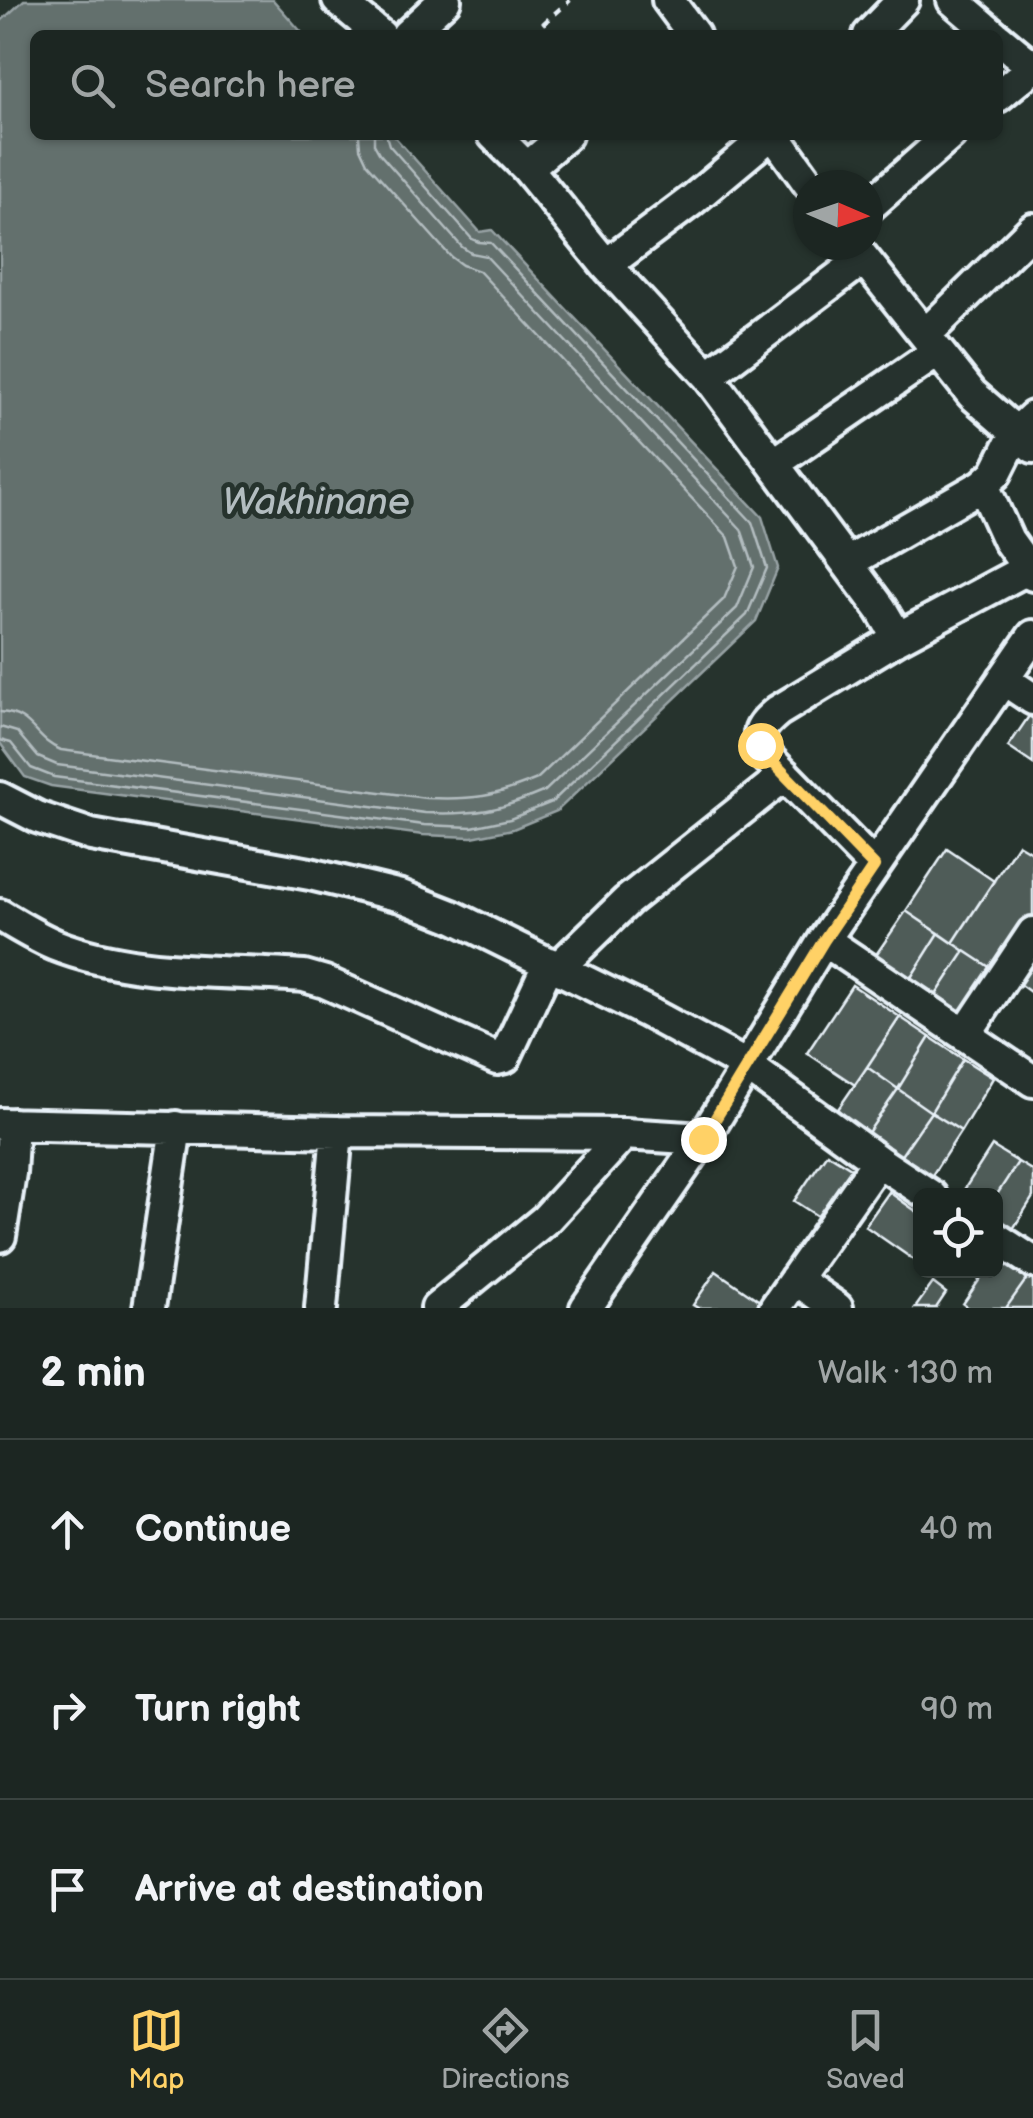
<!DOCTYPE html>
<meta charset="utf-8">
<style>
body{margin:0;font-family:"Balsamiq Sans",sans-serif;background:#29322f;color:#f1f3f6}
.controls{position:absolute;right:30px;bottom:30px;display:grid;overflow:hidden;border-radius:15px;box-shadow:0 2px 8px #0004}
.controls button{width:90px;height:90px;display:grid;place-items:center;padding:0;border:0;border-bottom:2px solid #3a4340;background:#1c2622;color:#f1f3f6;font:50px sans-serif}
.compass{position:absolute;left:793px;top:170px;width:90px;height:90px;border-radius:50%;background:#1c2622;box-shadow:0 2px 8px #0004;rotate:92deg}
.stop{position:absolute;width:30px;height:30px;margin:-22px;border:8px solid #ffd166;border-radius:50%;background:#fff}
.stop.end{background:#ffd166;border-color:#fff;box-shadow:0 2px 10px #0008}
.list{margin:0;padding:0;list-style:none}
h2{display:flex;justify-content:space-between;align-items:center;height:130px;margin:0;padding:0 40px;font-size:42px}
h2 small{font-size:32px;font-weight:400;color:#a0a5a5}
.list li{display:grid;grid-template-columns:65px 1fr auto;gap:30px;align-items:center;box-sizing:border-box;height:180px;padding:0 40px;border-top:2px solid #3a4340}
.list b{display:block;font-size:38px;white-space:nowrap}
.list em{font-size:32px;font-style:normal;color:#a0a5a5}
.icon{flex:none;width:55px;height:55px;fill:none;stroke:currentColor;stroke-width:2;stroke-linecap:round;stroke-linejoin:round}
.map{position:relative;flex:none;width:1033px;height:1308px;overflow:hidden}
.search{position:absolute;background:#1c2622;box-shadow:0 2px 8px #0004;left:30px;right:30px;top:30px;height:110px;display:flex;align-items:center;gap:25px;box-sizing:border-box;padding:0 35px;border-radius:15px;color:#a0a5a5;font-size:38px}
.sheet{height:670px;background:#1c2622}
nav{display:flex;justify-content:space-around;align-items:center;box-sizing:border-box;height:140px;border-top:2px solid #3a4340;background:#1c2622;font-size:28px;color:#a0a5a5}
nav a{display:grid;justify-items:center;gap:5px}
nav .on{color:#ffd166}
.map>svg:first-child{display:block}
</style>
<div class="map">
<svg width="1033" height="1308" viewBox="0 0 1033 1308">
<rect width="100%" height="100%" fill="#26332d"/>
<filter id="ink" filterUnits="userSpaceOnUse"><feTurbulence type="fractalNoise" baseFrequency=".01" numOctaves="2"/><feDisplacementMap in="SourceGraphic" scale="20" xChannelSelector="R" yChannelSelector="G"/><feConvolveMatrix kernelMatrix="1 2 1 2 8 2 1 2 1" color-interpolation-filters="sRGB"/></filter>
<g filter="url(#ink)">
<path fill="#636f6d" stroke="#98a3a5" stroke-width="2.5" d="M24,0H273L304,35H35V135H393L480,232L492,230L762,517L778,568L756,621L557,811L513,829L472,837L423,835L51,786L25,777L0,743V22Z"/>
<g fill="none" stroke-linecap="round" stroke-linejoin="round">
<path stroke="#b3bdc0" stroke-width="2.5" d="M0,712C34,714 34,740 61,750L426,798C473,800 494,797 537,779L724,599L738,566L728,537L479,271L462,265L451,257L367,163L360,148L359,135
M0,727L17,732L38,757L57,765L425,813C476,815 498,811 545,791L737,608L754,567L741,529L486,256L471,253L462,247L379,153L374,144V135
M0,740L11,743L31,768L54,777L424,825L472,827L510,819L552,802L747,615L767,568L752,522L491,243L479,242L472,239L389,145L386,135"/>
</g>
<path fill="#505c59" stroke="#e8f1f8" stroke-width="2.5" d="M1029,716L1033,719V764L1008,747Z
M1018,844L1033,853V917L997,972L953,943Z
M947,849L994,881L953,943L906,911Z
M906,911L939,933L905,987L871,962Z
M939,933L965,951L930,1004L905,987Z
M965,951L997,972L963,1026L930,1004Z
M1033,965V994L1019,984Z
M852,985L900,1017L855,1085L807,1053Z
M900,1017L930,1037L898,1089L867,1067Z
M930,1037L963,1059L931,1112L898,1089Z
M963,1059L993,1078L961,1131L931,1112Z
M867,1067L898,1089L865,1137L834,1115Z
M898,1089L931,1112L898,1160L865,1137Z
M931,1112L961,1131L929,1180L898,1160Z
M992,1146L1018,1162L996,1196H960Z
M827,1153L859,1173L828,1223L794,1201Z
M1018,1162L1033,1171V1197L1010,1234L996,1224V1196Z
M889,1192L920,1214V1252L914,1260L865,1226Z
M997,1255L1028,1277L1006,1308H969L963,1304L986,1270H996Z
M716,1271L764,1304L761,1308H698L693,1305Z
M1028,1277L1033,1281V1308H1006Z
M933,1283L946,1293L936,1308H915Z"/>
<g fill="none" stroke-linecap="round" stroke-linejoin="round">
<defs>
<path id="street" d="M338,0L380,35
M668,0L694,35
M953,0L994,35
M407,35L445,0
M869,35L903,0
M998,38L1033,67L998,96
M494,135L527,168L606,265L708,376L881,609L898,638
M774,135L810,185
M527,168L566,135
M868,207L950,135
M853,245L972,394L1033,447
M606,265L691,201L770,135
M925,335L1033,229
M708,376L863,259
M775,463L937,352
M983,485L1008,540L1033,575
M847,563L983,485L996,473L1016,433L1033,417
M1003,679L1033,699
M0,798L37,817L91,835L310,874L401,896L452,916L647,1012L747,1066L878,1161L931,1196
M874,866L765,755C754,734 760,726 778,711L898,638L1027,569
M0,915C18,926 36,937 55,945C133,976 223,970 304,976L325,982L497,1059L505,1057L549,963
M824,940L1033,1081
M558,968L627,901L785,775
M965,1035L1033,933
M0,1124L337,1132L624,1134L703,1139
M0,1236L10,1173L13,1124
M996,1238L1033,1262
M795,1279L837,1308
M149,1308L176,1127
M321,1308L337,1132
M437,1308L546,1219L624,1134
M586,1308L703,1139L824,940L1033,636
M775,1308L878,1161"/>
</defs>
<use href="#street" stroke="#e8f1f8" stroke-width="38"/>
<path stroke="#e8f1f8" stroke-width="5" stroke-dasharray="8 8" stroke-linecap="butt" d="M531,35L570,0"/>
<use href="#street" stroke="#26332d" stroke-width="30"/>
</g>
</g>
<g fill="none" stroke-linecap="round" stroke-linejoin="round" filter="url(#ink)">
<path stroke="#ffd166" stroke-width="12" d="M703,1139L824,940L874,866L766,755L760,745"/>
</g>
<g text-anchor="middle" dominant-baseline="central" stroke-width="10" stroke-linejoin="round" paint-order="stroke">
<g font-size="38" font-style="italic" fill="#b3bdc0" stroke="#26332d">
<text x="316" y="502">Wakhinane</text>
</g>
</g>
</svg>
<div class="controls">
<button><svg class="icon" aria-label="locate" viewBox="0 0 24 24"><circle cx="12" cy="12" r="6"/><path d="M12 2v4M12 18v4M2 12h4M18 12h4"/></svg></button>
</div>
<svg class="compass" viewBox="-18 -18 36 36"><path d="M0-13l5 13h-10z" fill="#e53935"/><path d="M0 13l5-13h-10z" fill="#a0a5a5"/></svg>
<div class="stop" style="left:760px;top:745px"></div>
<div class="stop end" style="left:703px;top:1139px"></div>
<div class="search"><svg class="icon" aria-label="search" viewBox="0 0 24 24"><circle cx="10" cy="10" r="6"/><path d="M15 15l6 6"/></svg>Search here</div>
</div>
<section class="sheet">
<h2>2 min<small>Walk · 130 m</small></h2>
<ul class="list">
<li><svg class="icon" aria-label="ahead" viewBox="0 0 24 24"><path d="M12 20V5M6 11l6-6 6 6"/></svg><div><b>Continue</b></div><em>40 m</em></li>
<li><svg class="icon" aria-label="right" viewBox="0 0 24 24"><path d="M7 20v-9h11M14 6l5 5-5 5"/></svg><div><b>Turn right</b></div><em>90 m</em></li>
<li><svg class="icon" aria-label="arrive" viewBox="0 0 24 24"><path d="M6 21V4h12l-3 4 3 4H6"/></svg><div><b>Arrive at destination</b></div></li>
</ul>
</section>
<nav>
<a class="on"><svg class="icon" aria-label="map" viewBox="0 0 24 24"><path d="M3 6l6-2 6 2 6-2v14l-6 2-6-2-6 2zM9 4v14M15 6v14"/></svg>Map</a>
<a><svg class="icon" aria-label="directions" viewBox="0 0 24 24"><path d="M12 3l9 9-9 9-9-9zM9 14v-3h6M13 9l2 2-2 2"/></svg>Directions</a>
<a><svg class="icon" aria-label="saved" viewBox="0 0 24 24"><path d="M7 4h10v16l-5-4-5 4z"/></svg>Saved</a>
</nav>
